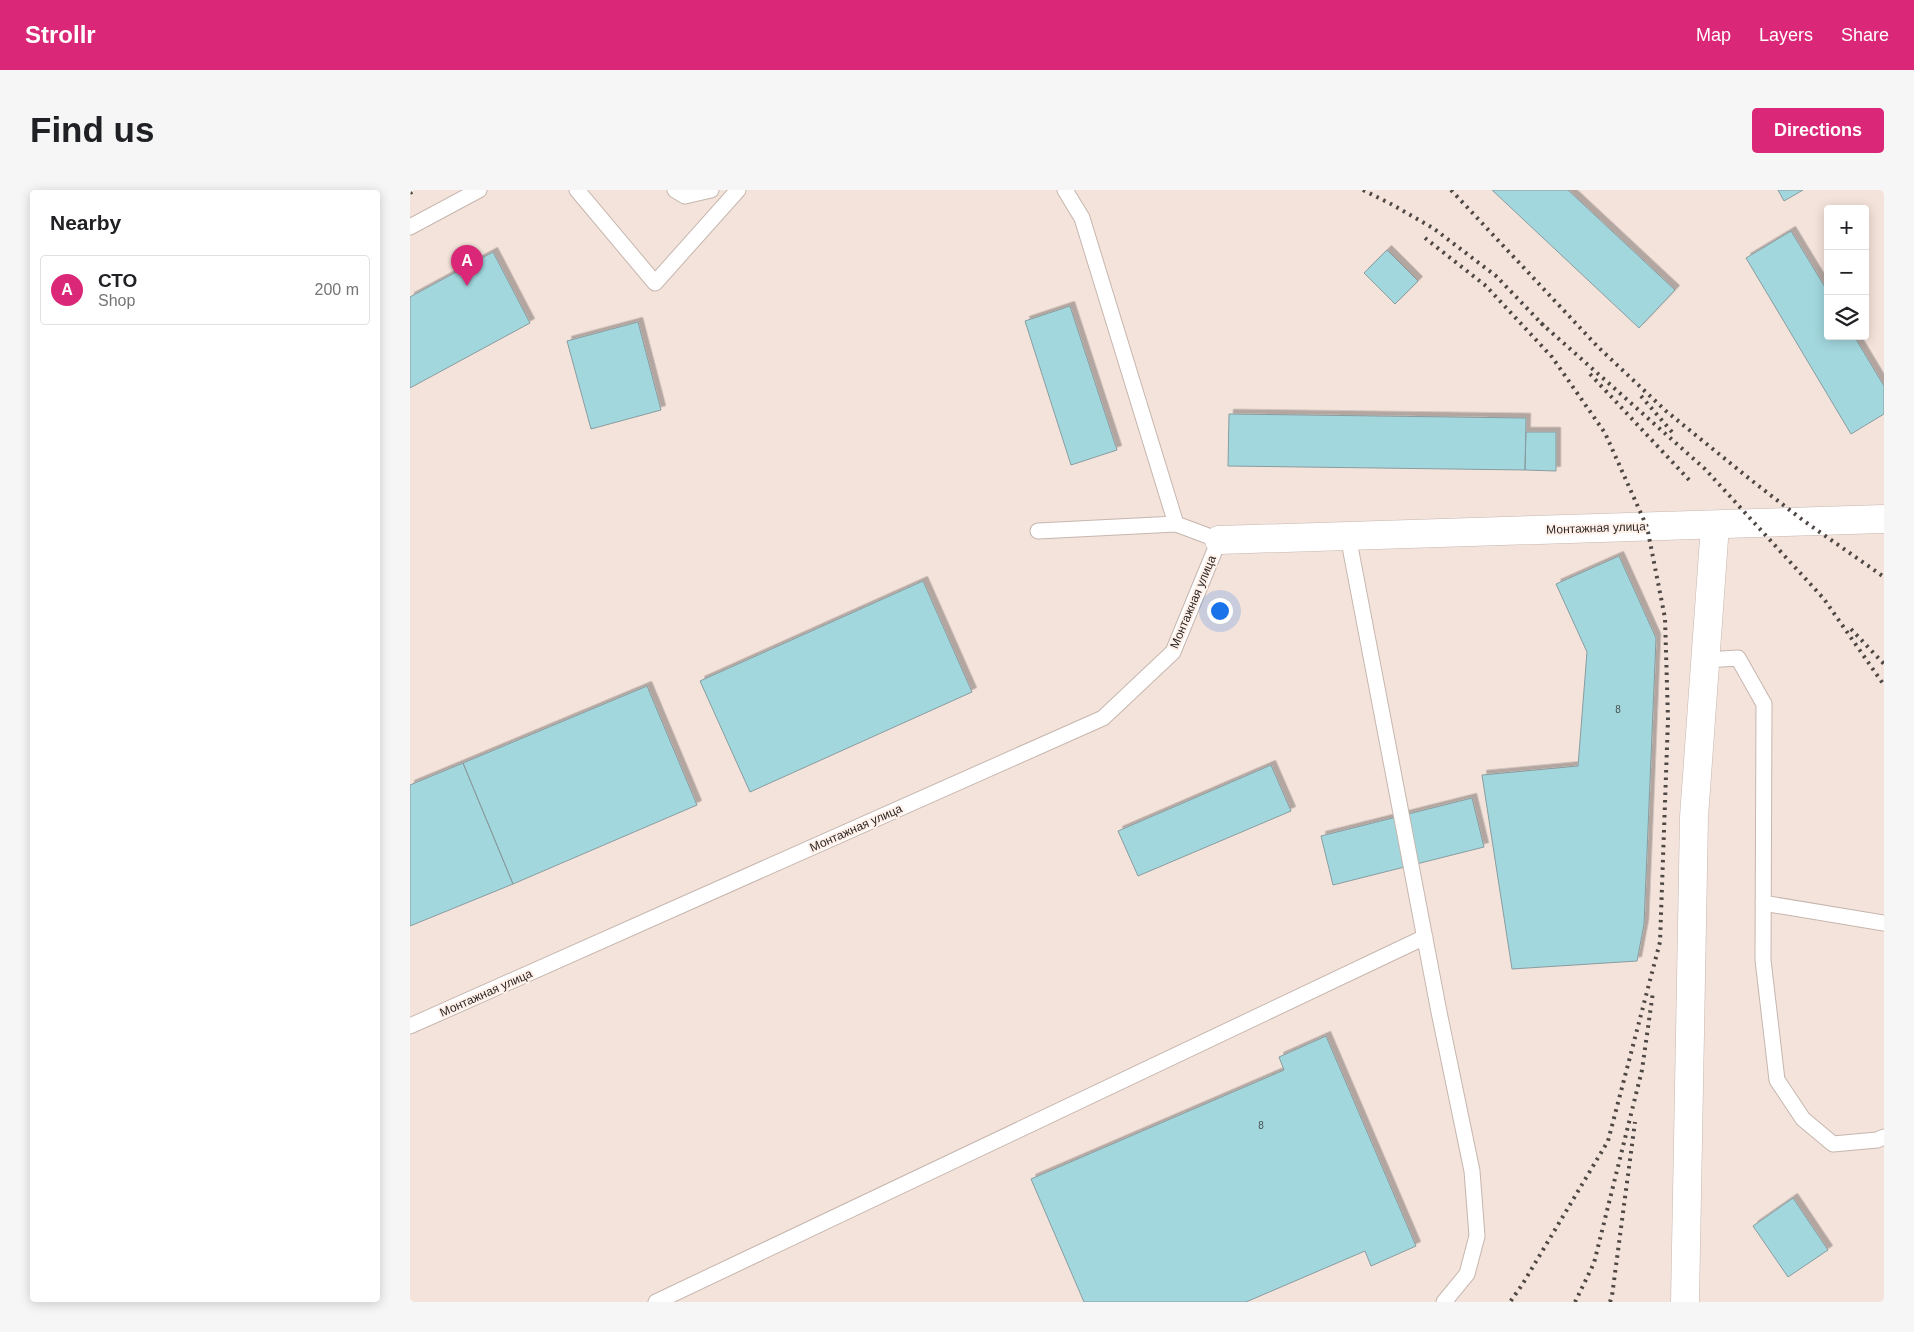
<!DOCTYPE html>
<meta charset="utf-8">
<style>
body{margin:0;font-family:Helvetica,sans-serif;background:#f6f6f6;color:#202124}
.controls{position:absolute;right:15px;top:15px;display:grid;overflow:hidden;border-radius:5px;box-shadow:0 2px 12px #0003}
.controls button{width:45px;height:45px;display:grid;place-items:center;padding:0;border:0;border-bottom:1px solid #e0e0e0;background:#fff;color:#202124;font:25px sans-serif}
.you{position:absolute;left:809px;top:420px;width:18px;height:18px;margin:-12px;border:4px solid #fff;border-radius:50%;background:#1a73e8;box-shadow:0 0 0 8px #1a73e833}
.badge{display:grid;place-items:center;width:32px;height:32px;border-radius:50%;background:#db2777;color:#fff;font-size:16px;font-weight:700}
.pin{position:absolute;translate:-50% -41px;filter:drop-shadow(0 1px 2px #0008)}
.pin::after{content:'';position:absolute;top:26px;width:18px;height:15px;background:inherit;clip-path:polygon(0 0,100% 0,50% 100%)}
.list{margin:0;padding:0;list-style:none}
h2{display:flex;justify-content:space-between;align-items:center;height:65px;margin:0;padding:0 20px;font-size:21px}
h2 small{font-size:16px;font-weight:400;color:#757577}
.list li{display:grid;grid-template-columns:32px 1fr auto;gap:15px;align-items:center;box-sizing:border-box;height:70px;margin:0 10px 10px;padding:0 10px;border:1px solid #e0e0e0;border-radius:5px}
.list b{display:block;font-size:19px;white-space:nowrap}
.list p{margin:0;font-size:16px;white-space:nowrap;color:#757577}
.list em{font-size:16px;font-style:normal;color:#757577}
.icon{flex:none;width:28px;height:28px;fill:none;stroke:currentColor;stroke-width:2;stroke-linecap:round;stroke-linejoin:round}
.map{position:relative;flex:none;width:1474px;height:1112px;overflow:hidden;border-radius:5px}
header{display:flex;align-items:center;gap:30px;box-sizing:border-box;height:70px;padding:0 25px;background:#db2777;color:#fff}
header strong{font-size:24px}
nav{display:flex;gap:28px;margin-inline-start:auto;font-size:18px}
.intro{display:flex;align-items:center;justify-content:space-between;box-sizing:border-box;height:120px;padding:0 30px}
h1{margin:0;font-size:35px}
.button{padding:12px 22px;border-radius:5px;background:#db2777;color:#fff;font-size:18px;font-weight:700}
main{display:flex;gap:30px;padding:0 30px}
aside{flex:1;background:#fff;border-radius:5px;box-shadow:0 2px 12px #0003}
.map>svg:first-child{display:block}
</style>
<header>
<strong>Strollr</strong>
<nav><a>Map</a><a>Layers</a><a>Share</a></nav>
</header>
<div class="intro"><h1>Find us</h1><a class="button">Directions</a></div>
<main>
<aside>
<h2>Nearby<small></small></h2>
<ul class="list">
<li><span class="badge">A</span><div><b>СТО</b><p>Shop</p></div><em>200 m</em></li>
</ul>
</aside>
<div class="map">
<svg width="1474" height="1112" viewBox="0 0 1474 1112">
<defs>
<filter id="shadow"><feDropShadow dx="4.5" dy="-4.5" stdDeviation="0" flood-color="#0004"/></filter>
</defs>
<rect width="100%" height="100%" fill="#f4e3db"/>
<path fill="#a2d7de" stroke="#899c9f" filter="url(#shadow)" d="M1082,0H1158L1265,100L1229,138Z
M1368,0H1393L1374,11Z
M1381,41L1418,102V146H1444L1474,196V224L1441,244L1336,68Z
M977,60L1008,91L985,114L954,83Z
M83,62L120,133L0,198V107Z
M660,116L707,260L661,275L615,131Z
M228,132L251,220L181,239L157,151Z
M819,224L1116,228L1115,280L818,276Z
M1116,242H1146V281L1115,280Z
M1209,366L1246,448L1234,734L1227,771L1102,779L1072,585L1168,576L1177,462L1146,394Z
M513,391L562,502L340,602L290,491Z
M237,496L287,615L103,694L53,573Z
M53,573L103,694L0,736V595Z
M861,575L881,621L728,686L708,641Z
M1062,608L1074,657L923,695L911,646Z
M916,846L1006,1056L961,1076L955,1061L836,1112H674L621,989L874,880L869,867Z
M1383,1008L1418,1060L1378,1087L1343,1036Z"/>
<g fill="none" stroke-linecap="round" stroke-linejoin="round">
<defs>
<path id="lane" d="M167,0L245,93L328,0
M265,0L275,6L301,0
M0,37L69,0
M628,341L766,334
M938,346L1029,822L1062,981L1067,1046L1057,1084L1034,1112
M1295,470L1328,468L1354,514L1353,770L1367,890L1393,929L1423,954L1467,950L1474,947
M1353,713L1474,733
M0,836L693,528L763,462L809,350L766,334L672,28L655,0
M246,1112L1015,747"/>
<path id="street" d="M1275,1112L1284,627L1305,335"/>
<path id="secondary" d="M809,350L1474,329"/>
</defs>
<use href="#lane" stroke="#c6b6ae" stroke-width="17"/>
<use href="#street" stroke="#c6b6ae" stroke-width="29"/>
<use href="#secondary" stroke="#c6b6ae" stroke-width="29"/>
<use href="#lane" stroke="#fff" stroke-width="15"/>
<use href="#street" stroke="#fff" stroke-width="28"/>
<use href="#secondary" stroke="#fff" stroke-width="28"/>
<path stroke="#4f4744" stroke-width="4" stroke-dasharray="2.5 5" stroke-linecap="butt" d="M953,0L981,14L1023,38L1086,86L1135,137
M1041,0L1188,157L1256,221L1341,290L1394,331L1474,387
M0,3L5,0
M1015,48L1076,96L1142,167L1195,243L1237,337L1255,428L1258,529L1250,752L1198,951L1112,1095L1100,1112
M1131,133L1295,279L1414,409L1474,495
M1180,184L1281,292
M1231,206L1262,242
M1441,439L1474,474
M1165,1112L1184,1073L1232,880L1243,802
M1200,1112L1202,1106L1225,932"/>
</g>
<g text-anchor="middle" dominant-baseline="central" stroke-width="4" stroke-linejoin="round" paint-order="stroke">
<g font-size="10" fill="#4a5252">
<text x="1208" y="519">8</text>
<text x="851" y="935">8</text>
</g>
<g font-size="12" fill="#2c2623" stroke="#fff1ea">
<text transform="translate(1186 338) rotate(-2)">Монтажная улица</text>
<text transform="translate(783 412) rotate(-67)">Монтажная улица</text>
<text transform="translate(446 638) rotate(-24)">Монтажная улица</text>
<text transform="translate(76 803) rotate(-24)">Монтажная улица</text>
</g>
</g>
</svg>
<div class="controls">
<button>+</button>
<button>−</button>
<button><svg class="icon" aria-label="layers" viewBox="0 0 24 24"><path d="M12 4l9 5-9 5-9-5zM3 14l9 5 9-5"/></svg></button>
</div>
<div class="you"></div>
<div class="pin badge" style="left:57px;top:96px">A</div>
</div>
</main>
